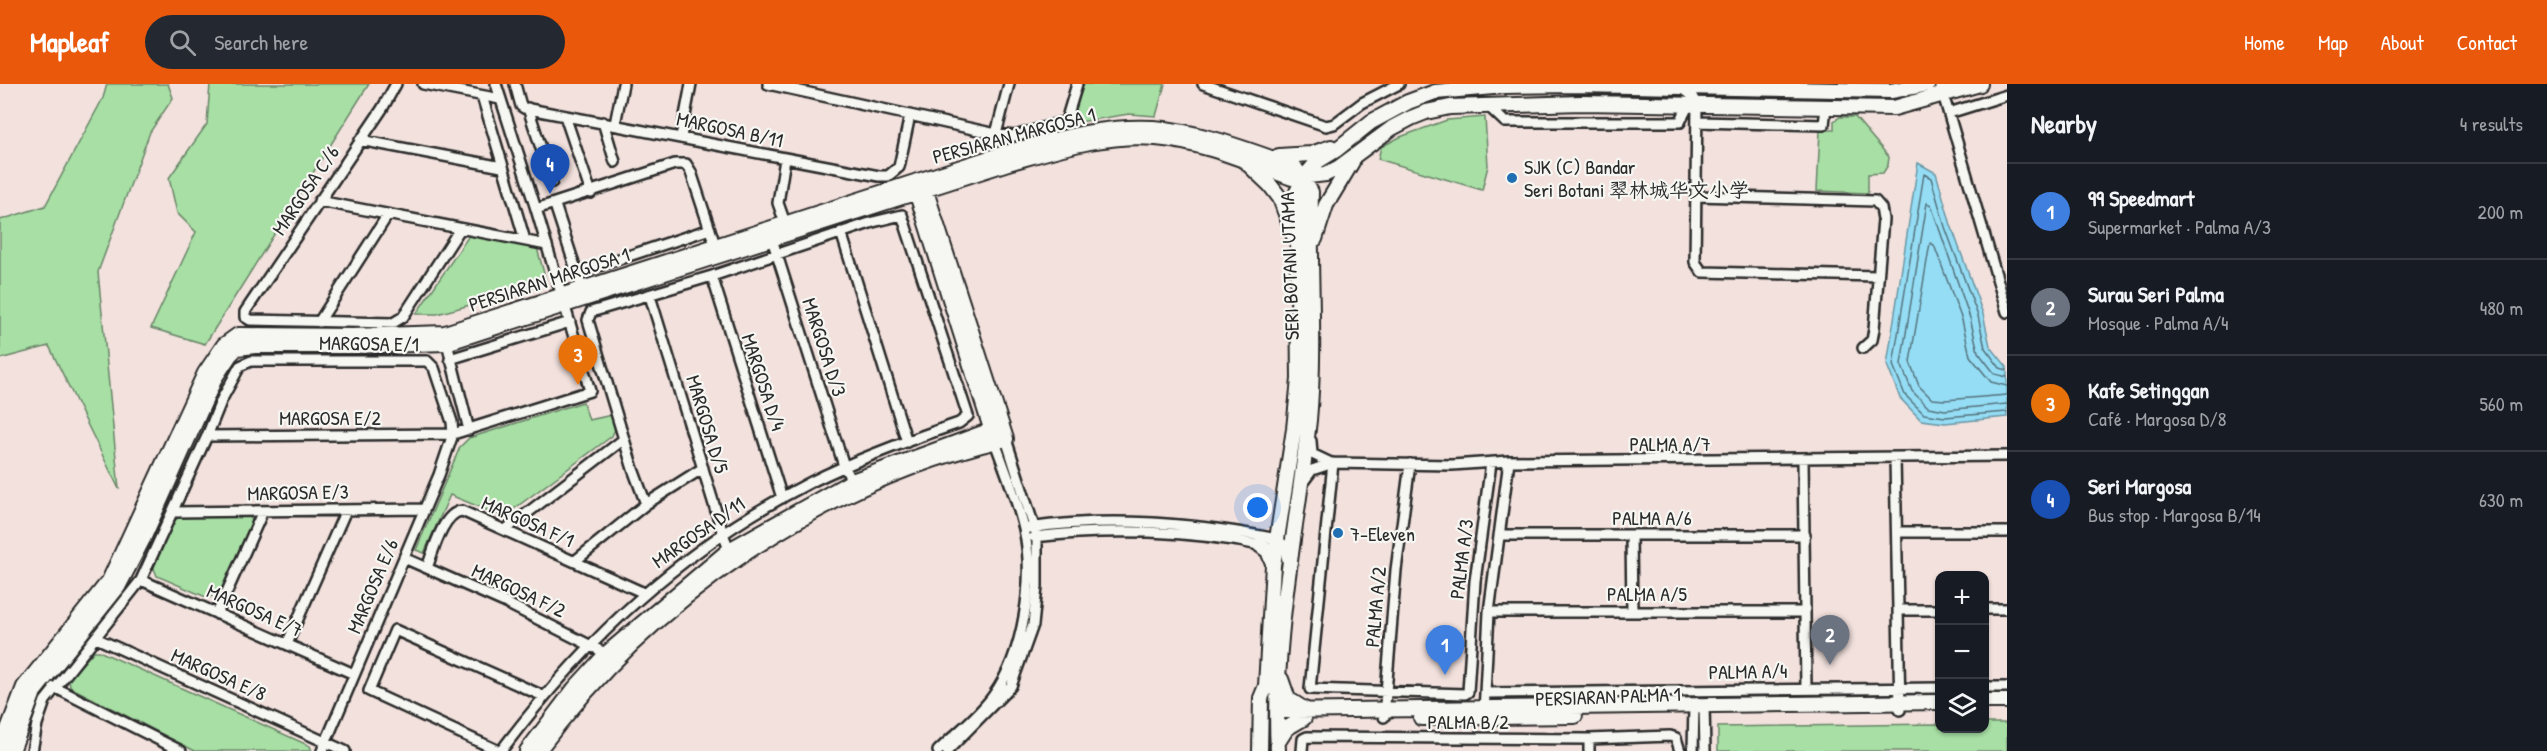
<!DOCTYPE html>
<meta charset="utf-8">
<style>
body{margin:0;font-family:"Patrick Hand","LXGW WenKai TC",sans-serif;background:#242831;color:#f1f3f6}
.controls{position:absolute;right:18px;bottom:18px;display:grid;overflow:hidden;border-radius:12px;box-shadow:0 2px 4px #0004}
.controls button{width:54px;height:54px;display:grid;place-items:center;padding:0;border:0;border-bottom:2px solid #363941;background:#171b24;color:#f1f3f6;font:30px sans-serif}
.you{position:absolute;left:1258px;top:424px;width:21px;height:21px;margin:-15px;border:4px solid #fff;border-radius:50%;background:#1a73e8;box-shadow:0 0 0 9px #1a73e833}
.badge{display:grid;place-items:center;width:39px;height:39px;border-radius:50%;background:#ea580c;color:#fff;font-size:20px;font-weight:700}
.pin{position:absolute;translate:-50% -50px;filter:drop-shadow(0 2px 3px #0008)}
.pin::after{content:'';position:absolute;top:32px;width:21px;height:18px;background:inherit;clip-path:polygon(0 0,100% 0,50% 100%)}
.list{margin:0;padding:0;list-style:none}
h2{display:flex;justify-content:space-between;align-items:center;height:78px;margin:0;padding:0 24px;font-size:26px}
h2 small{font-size:20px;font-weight:400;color:#9ea1a6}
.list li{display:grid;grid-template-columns:39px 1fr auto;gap:18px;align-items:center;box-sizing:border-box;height:96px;padding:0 24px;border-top:2px solid #363941}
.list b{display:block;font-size:22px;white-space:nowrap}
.list p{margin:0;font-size:20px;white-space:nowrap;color:#9ea1a6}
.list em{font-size:20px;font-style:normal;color:#9ea1a6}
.icon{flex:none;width:33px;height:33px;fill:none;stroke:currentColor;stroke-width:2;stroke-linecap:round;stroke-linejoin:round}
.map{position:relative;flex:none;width:2007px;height:667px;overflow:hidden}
header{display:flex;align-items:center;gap:36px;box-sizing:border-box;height:84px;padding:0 30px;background:#ea580c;color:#fff}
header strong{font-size:28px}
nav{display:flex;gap:33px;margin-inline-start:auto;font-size:21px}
.search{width:420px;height:54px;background:#242831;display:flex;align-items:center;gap:15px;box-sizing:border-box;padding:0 21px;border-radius:33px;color:#9ea1a6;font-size:22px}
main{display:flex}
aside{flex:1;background:#171b24}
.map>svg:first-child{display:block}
</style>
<header>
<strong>Mapleaf</strong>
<div class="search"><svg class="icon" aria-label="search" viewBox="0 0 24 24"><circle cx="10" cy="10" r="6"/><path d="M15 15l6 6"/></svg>Search here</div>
<nav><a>Home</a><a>Map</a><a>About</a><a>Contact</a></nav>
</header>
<main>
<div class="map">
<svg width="2007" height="667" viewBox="0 0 2007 667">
<rect width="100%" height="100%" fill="#f2e1dd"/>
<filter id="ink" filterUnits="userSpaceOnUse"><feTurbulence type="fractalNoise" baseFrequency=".0167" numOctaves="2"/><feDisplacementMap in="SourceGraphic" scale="12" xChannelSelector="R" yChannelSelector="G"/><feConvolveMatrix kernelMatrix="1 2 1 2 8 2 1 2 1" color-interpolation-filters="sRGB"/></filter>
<g filter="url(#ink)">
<path fill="#a7dfa4" stroke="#698568" stroke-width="1.5" d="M107,0H168L173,14L150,48L98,188L119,405L49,262L0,275V136L45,122L103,14Z
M210,0H369L205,260L151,244L196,148L177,129L169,94L207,40Z
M1084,0H1165L1156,32L1129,30L1079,38L1073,32Z
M1485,33L1488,82L1482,106L1378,75L1381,63L1400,53L1447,36Z
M1840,33H1855L1889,73L1888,81L1883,89L1868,90V109L1817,107L1820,46H1834V37Z
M470,150L537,164L547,200L437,230H416Z
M583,318L589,336L612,331L615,345L612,352L507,430L499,431L450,411L424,469L416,466L460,363L469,354Z
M182,431H249L252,437L220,508L208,514L157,492L153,482L173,438Z
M94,567H99L310,662L312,667H195L70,603L69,595Z
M1985,639H2007V667H1718V643L1939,640L1940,644H1984Z"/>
<path fill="#94ddf5" stroke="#6a96a4" stroke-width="1.5" d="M1918,79L1936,89L1951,141L1983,230L1990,262L2007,283V333L1945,339L1921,336L1900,314L1887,281Z"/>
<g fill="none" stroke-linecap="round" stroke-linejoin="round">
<path stroke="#55727c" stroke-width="1.5" d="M2007,286L2000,284L1985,264L1978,232L1945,143L1931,94L1924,90L1893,281L1905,311L1924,330L1945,333L2007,328
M2007,293L1995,290L1978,268L1970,234L1931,121L1927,119L1901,280L1912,307L1928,323L1945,326L2007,320
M2007,302L1991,298L1970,272L1962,236L1934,161L1930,159L1910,278L1919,302L1932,315L1945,316L2007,311"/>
<defs>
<path id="street" d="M396,0L382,25L245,228V233L250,236L393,239L403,233L460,145
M423,0L500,15
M515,0L521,22L524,24L879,92H888L899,83L910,31
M768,0L996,50L1015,52L1066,37
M1203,0L1326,42L1334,40L1362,19L1399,0
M1940,0L2007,228
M1682,4L1693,12L1697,20L1695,178L1702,188L1878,192
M482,12L525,156
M1487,21L1505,38H1680L1689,20
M528,24L552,98
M1949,29L2007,11
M565,32L591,109
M1066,37L1077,0
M603,38L615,78
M1697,38L1824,41L1826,23
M615,40L623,0
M996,50L1009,0
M681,53L691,0
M360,56L502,83
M785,75L778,119L785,139
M1696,112L1875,117L1881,124L1883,135L1874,245L1872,256L1863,264
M319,117L547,161
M555,121L582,204
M536,125L675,80H686L691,88L717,167
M841,148L907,358
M772,155L844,382L852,397
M577,189L710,145
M712,192L782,414
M650,212L723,450L731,470
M319,238L387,132
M446,255L469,346
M450,275L570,238
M207,352L453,350L590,307L536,125L496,0
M1311,357L1312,370L1331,379
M1895,374L1900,626
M1803,376L1806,604
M1333,379L1310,605L1465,610L1468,608L1475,497L1491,379
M1303,398L1312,386L1333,379L1452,381L1509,377L2007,372
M173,428L424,425
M1029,444C1112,432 1195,439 1277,455L1284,461L1287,476
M505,446L624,355
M1898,448H2007
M1499,451H1805
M1631,452L1632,527
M1034,453C1108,444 1191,446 1264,462
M404,474L504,518L609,571
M575,477L646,420L703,384
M427,484C433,468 443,428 462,427L644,509
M141,496L354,590
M1984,525H2007
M1900,526H1940
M1489,528H1805
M217,530L263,427
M96,554L345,667
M287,560L346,426
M54,603L181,667
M1984,603H2007
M1485,609L1940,604
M1704,621L1705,667
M1484,629L1489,528L1509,377
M1384,633L1396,486L1410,380
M32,667L37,640L45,617L141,496L207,352L222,315L240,282L251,277H427L434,284L452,338L453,350L439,391L322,667
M499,667L369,607L395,546L543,612
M501,667C587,553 683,463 811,398C859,374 909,356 959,339L968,332L902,131L873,138L712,192L591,228L588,236L633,385L646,420
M938,667C956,649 978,633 993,612C1024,570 1035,495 1024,445C1017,415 1005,386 995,358
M947,667L1011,602L1033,541L1037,503V452L1006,355
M1302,667L1303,655L1307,653L1589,655L1670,652L1676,654L1680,667
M1589,667V655
M1693,667L1694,621"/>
<path id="secondary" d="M1279,72L1311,70L1331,63
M1249,81L1270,101L1280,114L1295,155
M914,101L994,354
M1315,155L1326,121L1352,78
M1260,461L1268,467L1273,479
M1281,595L1288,615L1307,627
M1984,617H2007
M1277,627L1940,618
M1421,634L1575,632
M1278,658L1287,644L1304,634
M0,666L24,603L109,497L205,289L224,261L238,251L352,252L445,249L1005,69C1054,56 1102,41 1153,44C1201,47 1250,67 1294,82L1311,108C1309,183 1316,260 1309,336C1297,446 1272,556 1278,667
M12,667L34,608L118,503L144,453L216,292L230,271L237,264L255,262H351L446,259L1008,79C1055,66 1106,49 1156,54C1203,58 1248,78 1292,94L1326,90L1338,84L1392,44L1411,34L1426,28L1450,23L1581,19L1894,24L1980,0
M527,667L575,604L607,569L729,466L852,397L1002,342
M538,667C651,514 820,398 1006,355L923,98
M1260,667L1261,614L1266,602L1273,481L1294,345L1299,295L1297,108L1304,93L1318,77L1336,66L1371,38L1408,18L1435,8L1505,2L1578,1L1891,7L1928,0"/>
</defs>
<use href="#street" stroke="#2b2b2b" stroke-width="14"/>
<use href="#secondary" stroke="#2b2b2b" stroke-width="18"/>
<use href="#street" stroke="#f6f6f2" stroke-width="9"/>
<use href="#secondary" stroke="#f6f6f2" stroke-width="14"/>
</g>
</g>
<g fill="#1f6fb2" stroke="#f6f6f2" stroke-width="2">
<circle cx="1512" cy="94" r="6"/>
<circle cx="1338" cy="449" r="6"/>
</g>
<g text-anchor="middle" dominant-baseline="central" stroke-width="4.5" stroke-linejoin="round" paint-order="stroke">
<g font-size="20" fill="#2b2b2b" stroke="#f6f6f2">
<text transform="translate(730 45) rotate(12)">MARGOSA B/11</text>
<text transform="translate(1014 51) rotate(-15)">PERSIARAN MARGOSA 1</text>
<text transform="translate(305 106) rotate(-56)">MARGOSA C/6</text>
<text transform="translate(1289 182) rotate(-92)">SERI BOTANI UTAMA</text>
<text transform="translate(549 195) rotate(-18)">PERSIARAN MARGOSA 1</text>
<text transform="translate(369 259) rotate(1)">MARGOSA E/1</text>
<text transform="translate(825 263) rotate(72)">MARGOSA D/3</text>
<text transform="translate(764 298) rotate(72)">MARGOSA D/4</text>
<text x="330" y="333">MARGOSA E/2</text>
<text transform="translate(708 340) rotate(73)">MARGOSA D/5</text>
<text x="1670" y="359">PALMA A/7</text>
<text transform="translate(298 408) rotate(-1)">MARGOSA E/3</text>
<text x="1652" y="433">PALMA A/6</text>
<text transform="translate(528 437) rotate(24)">MARGOSA F/1</text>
<text transform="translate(698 448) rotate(-35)">MARGOSA D/11</text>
<text transform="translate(1461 475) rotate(-83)">PALMA A/3</text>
<text transform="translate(372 502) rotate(-67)">MARGOSA E/6</text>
<text transform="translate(519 506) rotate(25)">MARGOSA F/2</text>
<text x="1647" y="509">PALMA A/5</text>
<text transform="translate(1375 523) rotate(-85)">PALMA A/2</text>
<text transform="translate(255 526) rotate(24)">MARGOSA E/7</text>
<text transform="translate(1748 587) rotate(-1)">PALMA A/4</text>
<text transform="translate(219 590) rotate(24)">MARGOSA E/8</text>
<text transform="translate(1608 612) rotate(-2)">PERSIARAN PALMA 1</text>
<text x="1468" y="637">PALMA B/2</text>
</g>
<g font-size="20" fill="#2b2b2b" stroke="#f6f6f2" text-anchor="start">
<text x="1524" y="82">SJK (C) Bandar<tspan x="1524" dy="23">Seri Botani 翠林城华文小学</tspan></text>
<text x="1350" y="449">7-Eleven</text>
</g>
</g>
</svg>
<div class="controls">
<button>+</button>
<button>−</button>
<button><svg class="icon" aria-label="layers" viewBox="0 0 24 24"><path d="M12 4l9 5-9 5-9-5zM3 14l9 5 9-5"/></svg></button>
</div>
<div class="you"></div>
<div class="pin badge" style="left:1445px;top:591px;background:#3f7fe0">1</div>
<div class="pin badge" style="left:1830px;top:581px;background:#6b7280">2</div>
<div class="pin badge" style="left:578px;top:301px;background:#e8710a">3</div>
<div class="pin badge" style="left:550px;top:110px;background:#1a4fb4">4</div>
</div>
<aside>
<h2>Nearby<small>4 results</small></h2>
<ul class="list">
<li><span class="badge" style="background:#3f7fe0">1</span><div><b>99 Speedmart</b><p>Supermarket · Palma A/3</p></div><em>200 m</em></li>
<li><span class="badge" style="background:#6b7280">2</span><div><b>Surau Seri Palma</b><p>Mosque · Palma A/4</p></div><em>480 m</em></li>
<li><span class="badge" style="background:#e8710a">3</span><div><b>Kafe Setinggan</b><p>Café · Margosa D/8</p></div><em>560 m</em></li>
<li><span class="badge" style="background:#1a4fb4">4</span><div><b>Seri Margosa</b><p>Bus stop · Margosa B/14</p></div><em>630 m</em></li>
</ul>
</aside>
</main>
